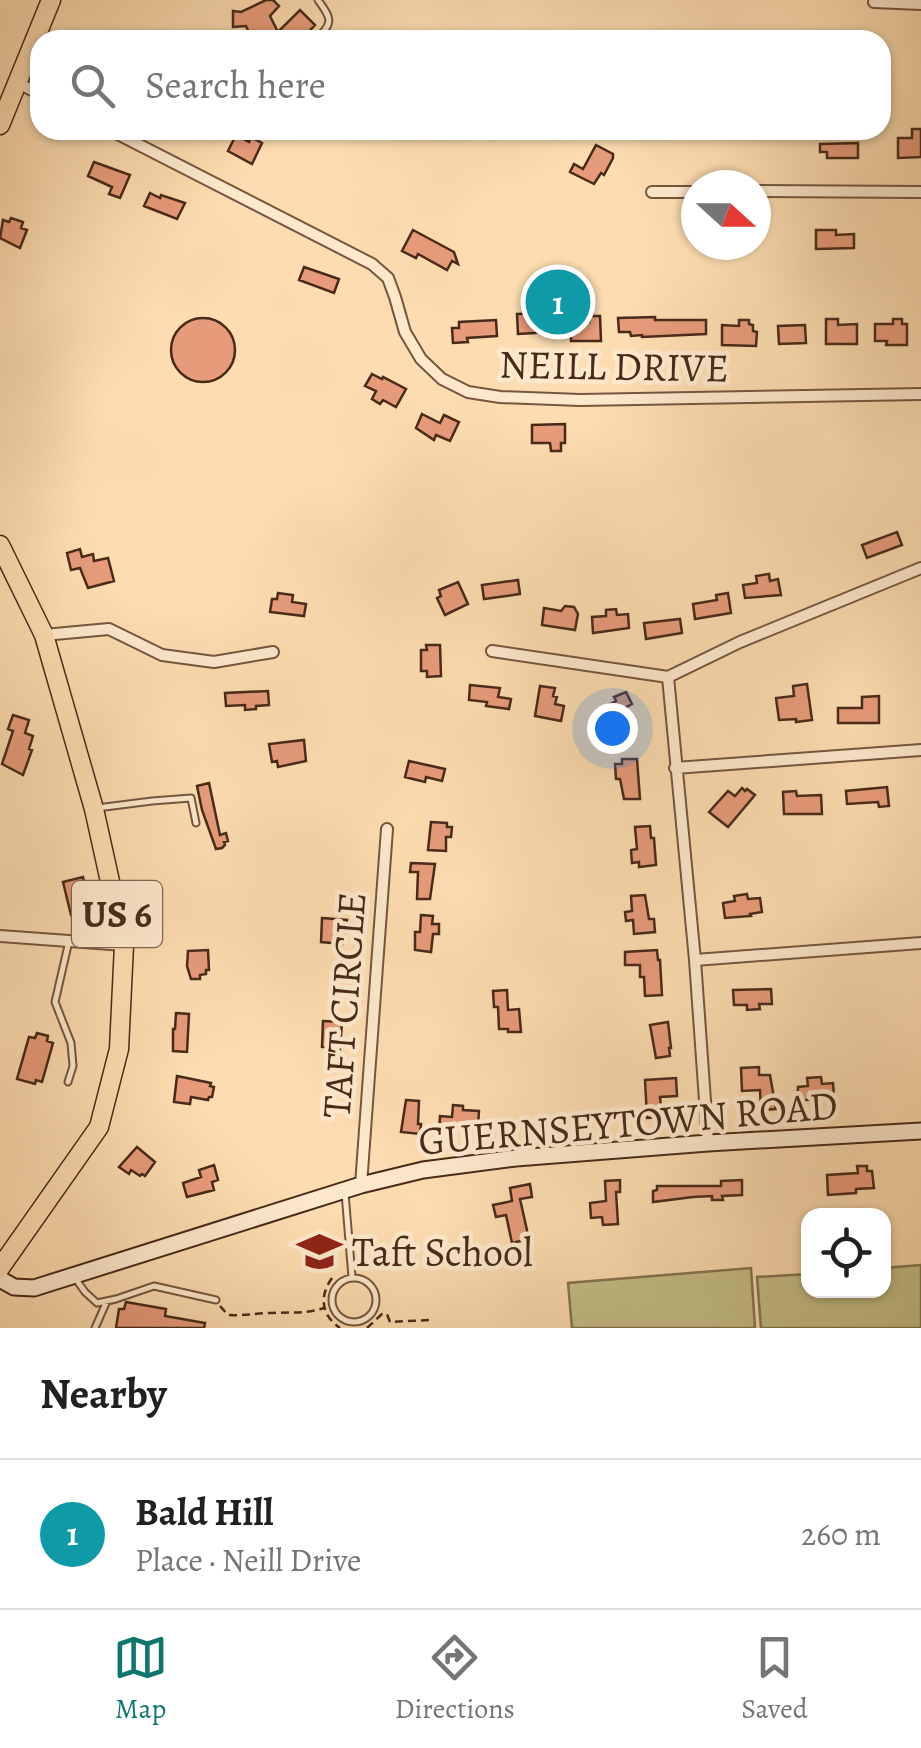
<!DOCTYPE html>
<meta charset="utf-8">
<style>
body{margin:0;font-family:Alegreya,serif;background:#f2f2f2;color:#202124}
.controls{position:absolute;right:30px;bottom:30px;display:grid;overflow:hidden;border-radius:20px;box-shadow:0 2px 8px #0004}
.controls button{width:90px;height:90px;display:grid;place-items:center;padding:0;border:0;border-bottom:2px solid #e0e0e0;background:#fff;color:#202124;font:50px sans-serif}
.compass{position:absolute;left:681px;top:170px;width:90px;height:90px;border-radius:50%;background:#fff;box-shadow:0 2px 8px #0004;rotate:111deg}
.you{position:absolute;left:612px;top:728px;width:35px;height:35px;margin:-25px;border:8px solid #fff;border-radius:50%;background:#1a73e8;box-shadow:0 0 0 15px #1a73e833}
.badge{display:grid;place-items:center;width:65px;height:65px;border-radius:50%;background:#0f766e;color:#fff;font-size:32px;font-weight:700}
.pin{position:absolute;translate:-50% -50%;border:5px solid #fff;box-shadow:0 2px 10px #0006}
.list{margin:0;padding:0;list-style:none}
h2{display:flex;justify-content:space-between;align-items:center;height:130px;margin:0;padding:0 40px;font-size:42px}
h2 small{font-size:32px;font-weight:400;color:#757577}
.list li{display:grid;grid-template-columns:65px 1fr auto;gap:30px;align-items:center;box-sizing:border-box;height:150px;padding:0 40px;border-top:2px solid #e0e0e0}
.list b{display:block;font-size:38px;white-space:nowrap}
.list p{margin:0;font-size:32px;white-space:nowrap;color:#757577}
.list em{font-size:32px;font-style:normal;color:#757577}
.icon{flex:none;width:55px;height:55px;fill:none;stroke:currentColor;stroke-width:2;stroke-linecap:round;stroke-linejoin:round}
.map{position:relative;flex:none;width:921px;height:1328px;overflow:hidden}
.search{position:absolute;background:#fff;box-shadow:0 2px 8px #0004;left:30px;right:30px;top:30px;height:110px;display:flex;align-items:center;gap:25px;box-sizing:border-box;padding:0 35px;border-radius:30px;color:#757577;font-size:38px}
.sheet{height:280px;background:#fff}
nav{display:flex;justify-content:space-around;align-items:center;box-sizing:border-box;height:140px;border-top:2px solid #e0e0e0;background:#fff;font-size:28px;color:#757577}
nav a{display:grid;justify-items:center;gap:5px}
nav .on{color:#0f766e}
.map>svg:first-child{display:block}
</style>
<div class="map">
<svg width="921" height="1328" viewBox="0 0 921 1328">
<rect width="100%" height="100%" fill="#fcdcb0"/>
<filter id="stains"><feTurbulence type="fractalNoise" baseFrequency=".002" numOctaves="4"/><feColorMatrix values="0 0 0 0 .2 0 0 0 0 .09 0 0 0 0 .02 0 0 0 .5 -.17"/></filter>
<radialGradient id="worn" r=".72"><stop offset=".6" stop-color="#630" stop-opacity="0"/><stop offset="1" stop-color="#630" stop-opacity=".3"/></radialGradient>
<path fill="#c4bf87" stroke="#867450" stroke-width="2.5" d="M921,1265V1328H761L757,1277L808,1274V1290H884V1268Z
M751,1268L755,1328H572L568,1283Z"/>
<path fill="#e79b7a" stroke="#482a19" stroke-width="2.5" d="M266,0H273L279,6L270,16L278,32L300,10L315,25L301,40H252L246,26L233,27V11L241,12Z
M912,129H921V157L898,158V138H912Z
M236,135L249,142L251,137L262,143L252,164L228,151Z
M858,143V158H827V152H820V144Z
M596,145L613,154V158L604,175L601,173L594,184L570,172L574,164L583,169Z
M94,162L130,175L120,198L109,194L112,187L88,176Z
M150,193L160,198L161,195L185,203L177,219L144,206Z
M11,218L23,222L21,228L27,230L20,248L0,238L3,220L9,222Z
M413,230L454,252L458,264L452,261L447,270L418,254L416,258L402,251Z
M816,230H836V235L854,234V248L816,249Z
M304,267L339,279L334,293L299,280Z
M550,313V328L541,329V331L535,333L518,334L517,314Z
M589,316H600L601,341H571V322H589Z
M655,317V320H706V334L642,337V335L631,336L630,332H619L618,318Z
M171 350a32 32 0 1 1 64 0a32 32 0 1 1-64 0Z
M826,319H838V325L857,324V344H826Z
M893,319H902V324H907V345H886L887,341H875V324H893Z
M496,320L497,336L467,338L468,342L453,343L452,328H459V322Z
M739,320H749V324L753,325V331L757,332L756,346L722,345V325L739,326Z
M805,325L806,343L779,344L778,326Z
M372,374L382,379L383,377L406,389L396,407L383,400L380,404L372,399L376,391L365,386Z
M422,414L440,423L444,415L459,422L450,441L436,435L434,440L416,428Z
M565,424V443H561V451H551L550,443H532V425Z
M897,532L902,545L867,558L862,545Z
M80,549L82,557L93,554L94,561L108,558L114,581L88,588L80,568L71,570L67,553Z
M769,574L770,581L778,579L781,595L745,598L743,585L757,583L756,576Z
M518,580L520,594L484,599L482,585Z
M458,582L468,604L445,615L437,598L441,596L439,590Z
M278,593L293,595L292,602L306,604L304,616L270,612L272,599H277Z
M728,593L731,613L695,619L693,604L717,600L716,595Z
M565,606L574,607L578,614L575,630L542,625L544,608L561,611Z
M616,609L617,615L628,614L629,628L593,633L592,617L606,616V610Z
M680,619L682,633L646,639L644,623Z
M426,645H440L441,676L427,677V671H421V650H427Z
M807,684L812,720L796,722V719L779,720L776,698L794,696L793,686Z
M470,685L500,688L498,697L511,699L509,709L486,706L487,702L469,700Z
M540,686L555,688L553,696L557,697L555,704L564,706L561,721L535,716Z
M268,691L269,705L256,706V709L245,710V705L226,706L225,693Z
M626,692L632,704L621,710L630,733L615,741L600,709L616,701L614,697Z
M879,696V723H838V708H862V697Z
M13,715L29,720L25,733L33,736L29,749L32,750L23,775L2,764L13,731L8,729Z
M304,740L306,761L278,767L277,761L272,762L269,744Z
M622,759H637L640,799H624L620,779H616L615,764H622Z
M409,761L445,769L442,781L426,777L425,782L405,777Z
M209,783L220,835L226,833L228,841L224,842L225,845L222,848L216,849L202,810L197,786Z
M887,787L889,806L879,807L878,802L847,804L846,791Z
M742,788L745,791L747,789L755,795L728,827L709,812L728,791L735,796Z
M796,791L797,796L821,795L822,814H784L783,792Z
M431,822L447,823V827H452L451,837H446V851L428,850Z
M650,826L651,838H654L656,865L639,867V862L632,863L631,850L637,849L635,827Z
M411,863L435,864L430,899H417L418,872H410Z
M83,877L85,886H82L85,901H83L85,912L71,915L63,882Z
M747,894L748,899L760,898L762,912L750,914L751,916L725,918L723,903L735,901L734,896Z
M645,895L649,919H654L655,932L634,934L633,920L626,921L625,912L632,911L631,896Z
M421,915L433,916L432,924H439V934H433L431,952L415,950V932H420Z
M322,918L347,920L343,944L321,942Z
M208,950L209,970H206V974L200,975V979H191L187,966L188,951Z
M657,950L658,960H660L662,995L645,996L644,977H640V965H625V952Z
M771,989L772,1004H759L760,1009L747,1010V1005H734L733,990Z
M507,990L508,1010L519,1009L521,1032H508V1029H499L498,1007H494L493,991Z
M176,1013L189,1014L187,1052L173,1051V1029H175Z
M323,1021L342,1022L340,1049L322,1047Z
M668,1022L671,1048H669L670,1056L656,1058L650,1025Z
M37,1033L48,1036L47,1041L53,1043L42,1082L36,1080L35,1084L17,1079L29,1037L35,1038Z
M759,1067V1075H770L776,1109L761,1110L760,1090L742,1091L741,1068Z
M177,1076L211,1083L210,1086L214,1087L212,1097H209L208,1100L191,1097L190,1104L174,1102Z
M821,1077L822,1084L833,1083L834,1097L797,1101L798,1087L808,1086L807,1078Z
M676,1078L677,1096L660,1097L662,1117L647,1118L645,1080Z
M406,1100L419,1101L418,1124H421L420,1134L401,1132Z
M453,1105L463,1106V1110L479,1111L478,1127L453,1125L452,1136L439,1135L440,1116L452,1117Z
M137,1147L155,1162L145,1176L142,1174L140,1176L131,1170L129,1174L119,1167Z
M214,1165L218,1180L212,1182L214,1190L187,1197L183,1183L201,1177L199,1170Z
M857,1166H867V1171H872L874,1188L856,1189V1193L828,1195L827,1175L858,1173Z
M620,1180V1192H616L618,1224L603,1225L602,1217L591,1218L590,1203L606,1201L605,1181Z
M742,1180V1195L722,1196L723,1200H712V1196L693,1197L653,1202V1191L657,1190V1186H721V1181Z
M530,1184L532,1197L520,1199L529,1239L512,1243L506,1215L496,1217L493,1205L512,1201L510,1188Z
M126,1302L166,1309L165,1316L205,1323L204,1328H116L119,1309H124Z"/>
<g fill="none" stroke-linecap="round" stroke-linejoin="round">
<defs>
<path id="lane" d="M315,40C334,23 332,19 318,0
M97,808L152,801L191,798L196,823
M68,1082L73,1066L71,1043L55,1002L69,941
M345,1193L352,1277
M75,1278L85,1292L97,1303L116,1299L154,1286L216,1300
M332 1300a22 22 0 1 1 44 0a22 22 0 1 1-44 0Z
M95,1328L107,1301"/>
<path id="street" d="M874,2L921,4
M18,83L40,94
M110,130L372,264L388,278L395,297L405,332L421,359L442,379L468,392L500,397L580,400L921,394
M756,191L921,192
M652,192H696
M44,635L109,629L162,655L214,662L273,652
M492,651L668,677
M675,768L921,750
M0,936L124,945
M695,960L921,943
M708,1143L695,960L668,677L740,642L921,568
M361,1185L387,829"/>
<path id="secondary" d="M0,1279L14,1287L34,1288L361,1185L423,1170L516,1158L708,1143L921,1131"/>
<path id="primary" d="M0,125L51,0
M0,545L44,635L94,809L124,945L119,1049L99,1127L0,1268"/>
</defs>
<use href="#lane" stroke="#75563f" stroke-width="9"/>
<use href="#street" stroke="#75563f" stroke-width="14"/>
<use href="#secondary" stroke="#482a19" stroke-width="19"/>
<use href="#primary" stroke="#482a19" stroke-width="21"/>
<path stroke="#482a19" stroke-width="2.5" stroke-dasharray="8 5" stroke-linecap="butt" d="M332,1278C319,1296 321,1315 340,1328
M220,1306L228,1315C243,1316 257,1313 272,1313C291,1312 305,1314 324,1308
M367,1328L382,1314H387L390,1322L430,1320"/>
<use href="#lane" stroke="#fde8cc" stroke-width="5"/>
<use href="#street" stroke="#fde8cc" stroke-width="10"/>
<use href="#secondary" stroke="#fde8cc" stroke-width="15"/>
<use href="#primary" stroke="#fcdcb0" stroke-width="18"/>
</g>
<defs>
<symbol id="school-bare" viewBox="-9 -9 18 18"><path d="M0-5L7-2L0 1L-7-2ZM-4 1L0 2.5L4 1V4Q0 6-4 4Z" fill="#8f2418" stroke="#fde8cc" stroke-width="2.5" paint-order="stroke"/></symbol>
</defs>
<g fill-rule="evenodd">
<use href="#school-bare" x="288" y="1220" width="63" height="63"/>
</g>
<g text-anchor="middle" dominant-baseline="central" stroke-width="9" stroke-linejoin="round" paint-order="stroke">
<rect fill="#fde8cc" stroke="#7e634f" stroke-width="2.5" x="72" y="881" width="90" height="66" rx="8"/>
<g font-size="38" font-weight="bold" fill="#482a19">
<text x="117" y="914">US 6</text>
</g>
<g font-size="40" fill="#482a19" stroke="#fde8cc">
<text transform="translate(614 366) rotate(1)">NEILL DRIVE</text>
<text transform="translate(344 1005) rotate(-86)">TAFT CIRCLE</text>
<text transform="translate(628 1123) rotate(-5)">GUERNSEYTOWN ROAD</text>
</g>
<g font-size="40" fill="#482a19" stroke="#fde8cc" text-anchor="start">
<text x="352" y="1252">Taft School</text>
</g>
</g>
<rect width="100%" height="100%" filter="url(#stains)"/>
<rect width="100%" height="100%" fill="url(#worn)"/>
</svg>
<div class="controls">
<button><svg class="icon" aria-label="locate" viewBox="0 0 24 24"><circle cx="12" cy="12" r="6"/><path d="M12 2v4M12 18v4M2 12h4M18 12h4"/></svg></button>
</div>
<svg class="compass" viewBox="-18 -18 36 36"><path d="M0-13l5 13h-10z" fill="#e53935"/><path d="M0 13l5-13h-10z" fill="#757577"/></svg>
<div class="you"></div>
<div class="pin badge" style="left:558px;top:302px;background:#0f9aa8">1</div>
<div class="search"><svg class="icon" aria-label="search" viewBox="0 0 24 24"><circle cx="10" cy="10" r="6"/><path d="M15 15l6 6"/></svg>Search here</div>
</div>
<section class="sheet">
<h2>Nearby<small></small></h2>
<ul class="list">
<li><span class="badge" style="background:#0f9aa8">1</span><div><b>Bald Hill</b><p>Place · Neill Drive</p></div><em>260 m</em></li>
</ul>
</section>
<nav>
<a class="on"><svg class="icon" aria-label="map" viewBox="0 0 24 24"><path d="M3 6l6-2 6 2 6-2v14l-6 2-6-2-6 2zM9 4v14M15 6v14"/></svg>Map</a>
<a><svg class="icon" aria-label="directions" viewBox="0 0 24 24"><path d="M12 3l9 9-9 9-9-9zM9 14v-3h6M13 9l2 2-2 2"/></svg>Directions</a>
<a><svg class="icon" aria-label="saved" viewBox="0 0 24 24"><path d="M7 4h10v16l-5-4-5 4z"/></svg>Saved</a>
</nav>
